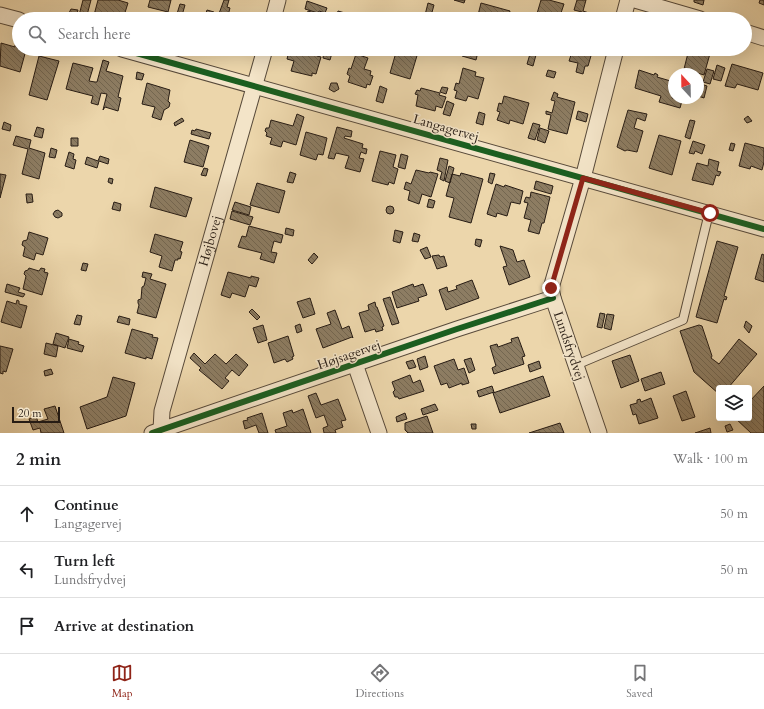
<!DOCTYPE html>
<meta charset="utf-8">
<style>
body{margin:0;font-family:Cardo,serif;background:#f6f6f6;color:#202124}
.controls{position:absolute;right:12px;bottom:12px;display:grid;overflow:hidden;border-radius:4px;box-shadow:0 4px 16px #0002}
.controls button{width:36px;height:36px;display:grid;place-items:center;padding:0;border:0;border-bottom:1px solid #e0e0e0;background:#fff;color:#202124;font:20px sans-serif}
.compass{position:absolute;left:668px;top:68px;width:36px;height:36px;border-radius:50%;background:#fff;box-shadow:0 4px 16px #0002;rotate:338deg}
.scale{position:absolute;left:12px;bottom:10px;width:48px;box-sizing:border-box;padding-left:4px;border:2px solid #271c14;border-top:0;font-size:11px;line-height:14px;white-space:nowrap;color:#271c14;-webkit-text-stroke:3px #f3e4c8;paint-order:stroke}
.stop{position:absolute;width:12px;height:12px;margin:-9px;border:3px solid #8f2418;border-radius:50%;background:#fff}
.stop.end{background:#8f2418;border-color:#fff;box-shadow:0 1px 4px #0008}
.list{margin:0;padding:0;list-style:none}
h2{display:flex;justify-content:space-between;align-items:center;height:52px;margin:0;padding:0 16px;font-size:17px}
h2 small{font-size:13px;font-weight:400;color:#757577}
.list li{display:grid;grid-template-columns:26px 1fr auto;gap:12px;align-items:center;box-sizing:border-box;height:56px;padding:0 16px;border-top:1px solid #e0e0e0}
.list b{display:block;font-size:15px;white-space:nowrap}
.list p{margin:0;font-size:13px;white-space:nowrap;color:#757577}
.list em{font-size:13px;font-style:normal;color:#757577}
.icon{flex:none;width:22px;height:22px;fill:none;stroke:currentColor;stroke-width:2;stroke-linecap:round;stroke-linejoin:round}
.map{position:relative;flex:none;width:764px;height:433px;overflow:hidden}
.search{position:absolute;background:#fff;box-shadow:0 4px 16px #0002;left:12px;right:12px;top:12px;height:44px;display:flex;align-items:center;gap:10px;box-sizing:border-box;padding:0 14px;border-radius:22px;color:#757577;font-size:15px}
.sheet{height:220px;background:#fff}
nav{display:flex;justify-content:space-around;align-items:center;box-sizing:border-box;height:56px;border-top:1px solid #e0e0e0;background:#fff;font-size:11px;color:#757577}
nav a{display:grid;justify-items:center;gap:2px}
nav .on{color:#8f2418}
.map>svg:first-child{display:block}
</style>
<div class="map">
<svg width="764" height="433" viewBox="0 0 764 433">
<defs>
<pattern id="building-back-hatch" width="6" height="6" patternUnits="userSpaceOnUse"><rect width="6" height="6" fill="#8d7d63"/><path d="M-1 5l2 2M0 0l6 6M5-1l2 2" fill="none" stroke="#736650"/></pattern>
</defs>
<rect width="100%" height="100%" fill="#ecd6ab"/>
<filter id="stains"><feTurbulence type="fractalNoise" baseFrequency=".005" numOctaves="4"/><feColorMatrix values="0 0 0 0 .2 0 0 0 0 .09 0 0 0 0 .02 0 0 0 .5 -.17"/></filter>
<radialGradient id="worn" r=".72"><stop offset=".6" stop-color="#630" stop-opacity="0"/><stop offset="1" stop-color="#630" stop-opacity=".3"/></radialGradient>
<path fill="url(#building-back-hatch)" stroke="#271c14" d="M83,0H91L86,19H78Z
M98,0H118L128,3L123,19H108L94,15Z
M150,0H171L168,12L148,7Z
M224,0H229L227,7L230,8L227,19H217Z
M454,0H465L464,3Z
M541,0H549L564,4L559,19H542L536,17Z
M577,0H586L583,11L595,15L594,19H580L582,12L574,10Z
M694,0H704L703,5L694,2Z
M760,0H764V5L759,3Z
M307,1L327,8L325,13L319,11L318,13L305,9Z
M428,3L434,5L431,16L425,15Z
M481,3L510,11L508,19H477Z
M180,4L185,5L181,19L176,17Z
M71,9L78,10L76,17L68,15Z
M207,10L214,12L213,19H204Z
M308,11L328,17V19H306Z
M338,11L345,13L343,19L336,17Z
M187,15L202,19H186Z
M234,15L246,19H233Z
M167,16L174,18V19H166Z
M1,43L15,47V45H18L17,48L19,49L26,50L20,72L0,66Z
M223,49H231L230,53L223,51Z
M297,49H319L317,56L321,57L316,74L312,73V76L291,71L294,61L287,59L289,51L296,53Z
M397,49H419L410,79L390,73Z
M449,49H457L456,53L449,51Z
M464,49L478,52L476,60L462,56Z
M573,49H593L588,66H585L583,74L576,72L578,63L569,61Z
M689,49L711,50L704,75L684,69Z
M324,51L332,53L330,60L323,58Z
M356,54L368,58L364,69L371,71L370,75L373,76L370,85L367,84L366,88L348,82L350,76L347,74L349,68L351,69Z
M530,54L536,55L533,66L527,64Z
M39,56L59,61L47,100L29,95Z
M103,60L109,62L106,71L123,76L118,97L121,98L118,111L105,107L103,110L107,94L101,93L98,105L91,103L93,96L66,89L73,63L93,68L89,81L95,82H97Z
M732,64L763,73L758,90L737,84L735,88L725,86Z
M717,65L725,68L721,81L713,79Z
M463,68L476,72L475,76L484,78L478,99L468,96L466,101L455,98L457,91L454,90L456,83L459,84Z
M707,69L714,71L710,84L703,82Z
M548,70L556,72L554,78L546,76Z
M639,70L654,75L655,73L658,75L657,77L674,82V91L672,98L682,101L680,108L659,102L661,96L635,88Z
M137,72L144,74L142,80L136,79Z
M147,83L170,90L168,101L170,103L169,107L164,110L161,120L152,117L155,107L142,104Z
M331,83H337L339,89L334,92L329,89Z
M698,83L707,86L704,98L698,96Z
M380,86L387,89L383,103L376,101Z
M442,87L448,88L446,94L440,92Z
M421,88L440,93L439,95L446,97L442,108L436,106L435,111L416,106L418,95L415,94L417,90L420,91Z
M554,92L558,94L557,97L575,102L567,134L548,129L551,115L546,114V111L552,113L555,101L551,100Z
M504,96L529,103L523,124L510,120L509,124L497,120L500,112L497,111L499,103L502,104Z
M447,101L454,104L450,116L443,114Z
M628,110L647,114L645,121L637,118L634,128L643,131L637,152L627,150L625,151L617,147Z
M578,111L588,114L586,122L576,119Z
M479,112L485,114L483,125L476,123Z
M297,114L304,117L296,145L283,141L281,147L270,144L272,138L266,136L267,133L265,131L266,128H269L271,120L293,126Z
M748,116L752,121L747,123L744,119Z
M182,118L184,121L175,126L174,123Z
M690,120L695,121L690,139L685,137Z
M4,122L11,125L10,131L2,129Z
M533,123L540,125L535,140L528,138Z
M37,127L44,129L42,138L34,136Z
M337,127L352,131L351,137L345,136L344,138L363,144L362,148L367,149L366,154L361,152L359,158L364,159L360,172L345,168L349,156L336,153L334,159L328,158Z
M540,128L549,131L545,143L537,140Z
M196,129L211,133L209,139L191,134L192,130L195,131Z
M306,132L327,138L323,155L318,154L316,160L300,155Z
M659,135L681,141L672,175L649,168Z
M16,136L31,140L29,148L45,153L39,179L22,174L28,149L13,145Z
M71,138H78V146H71Z
M190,140L209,146L203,167L184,162Z
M693,141L705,145L702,154L695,151L694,154L689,153Z
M731,143L735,144L733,151L729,150Z
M745,143L764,148V162L762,170L751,166L750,169L739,166Z
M51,148L57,150L55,158L49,157Z
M380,151L396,155L393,167L398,169L394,184L389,182L388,185L372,181Z
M69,152L74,154L73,159L76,160L74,169L65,166Z
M401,154L408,156L405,169L398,167Z
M100,156L109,159L108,164L99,161L97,168L85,164L87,157L98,161Z
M440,158L448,160L444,181L440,179L442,172L437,170Z
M709,159L719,162L717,171L721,172L719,176L716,175L713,185L692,180L697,163L708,166Z
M449,166L454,168L450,183L445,181Z
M204,168L208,169L206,176L201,175Z
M416,170L429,173L430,172L438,174L431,197L422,194L419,204L408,200L410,191L404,189L406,182L411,184Z
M290,172L296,174L293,183L287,182Z
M461,173L483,179L471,223L449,217L454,198L446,196L452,174L460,176Z
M490,173L495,174L492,184L488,182Z
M0,174L6,175L0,198Z
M109,178L113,179L112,184L108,182Z
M536,181L553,186L551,194L534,189Z
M257,183L285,191L279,213L250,205Z
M496,184L504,187L505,185L523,191L520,204L511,202L507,216L497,213L496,217L487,214Z
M155,187L192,198L186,217L150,207Z
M531,192L550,197L544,223H542L539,234L528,231L531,220L524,218L528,203L524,202L526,197L530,198Z
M26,194H32L33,202L27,203Z
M429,199L435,201L433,208L427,207Z
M114,202L121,204L120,211L112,209Z
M235,202L251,207L249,215L232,210Z
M386 210a4 4 0 1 1 8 0a4 4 0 1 1-8 0Z
M58,210L62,213V216L58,218L55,217L53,214L55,211Z
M232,211L253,217L250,225L230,219Z
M249,226L283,235L281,243L274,241L271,252L277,253L274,263L260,259L262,253L238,247L242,236L246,237Z
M286,228L294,230L293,236L285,234Z
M395,230L403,232L400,243L393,241Z
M29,232L48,238L43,255L36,253L34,260L23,256L25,247L22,245L23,241L27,240Z
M414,233L420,235L418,242L412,241Z
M155,234L183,242L180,251L182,252L180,259L178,258V260H175L172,271L159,267L162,256L150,252Z
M476,239L482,240L480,247L475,245Z
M717,241L738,247L724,296L727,297L726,300L724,299L717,323L696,317Z
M500,246L513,250L517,262L524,260L530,277L509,285L503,267L507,266Z
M427,247L431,257L425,259L420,250Z
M314,253L318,257L312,264L308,260Z
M762,254L764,255V282L755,279Z
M439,255L440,257L444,256L447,266L437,269L432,256Z
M83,263L88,264L86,271L81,270Z
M29,268L39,271L41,268L45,269L44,272L48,273L42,295L23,289L26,276L24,274L25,271L28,270Z
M143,272L152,274L150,279L166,284L156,318L137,313L139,305L138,303V300L141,299L142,287L144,286L146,278L142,277Z
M228,272L251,278V276L259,278L256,287L249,285L245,297L232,293L230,298L221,295Z
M472,280L479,298L446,310L439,290L447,287L448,292L457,289L456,286Z
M7,284L20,288L18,292L25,294L23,297L5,292Z
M413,284L414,287L423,284L427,295L418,298L419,301L397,308L392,292Z
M390,297L399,323L392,325L383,299Z
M310,298L315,314L303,318L297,302Z
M17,300L19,301V304L27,306L21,328L1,322L7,301L16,304Z
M375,302L376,307H377L384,326L382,327L383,330L376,332L375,329L365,332L359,313L369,310L368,305Z
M252,309L260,317L257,320L249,312Z
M335,310L342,329L349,326L353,338L352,337L323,348L316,329L331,324L327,313Z
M600,313L605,314L602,328L597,327Z
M607,314L614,315L611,330L604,328Z
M77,315L82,316L80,325L74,324Z
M119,316L130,319L129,325L117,322Z
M746,321L752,326L749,333L744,327Z
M300,324L302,331L297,333L295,326Z
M263,325L267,340L258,343L253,328Z
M699,325L702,326L712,356L711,358L719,364L739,339L757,354L728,388H719V394L694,372L680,331Z
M132,329L153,335L152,337L158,338L152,359L146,357V359L125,353Z
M56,333L69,337L65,348L53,344Z
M288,336L294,356L292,357L293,359L287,362L285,359L274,363L268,343Z
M518,337L525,356L522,357L524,364L494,374L492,368L496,366L490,346L497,344L498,347L512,342L511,339Z
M69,339L79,342L78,344L84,346L82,352L67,348Z
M46,343L58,346L56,357L44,354Z
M0,346L13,349L6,372L3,371V374L0,373Z
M194,353L205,364L215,354L226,364L236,354L248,365L239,376L232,370L225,378L229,381L222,389L199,370L201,368L190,358Z
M630,355L639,381L621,388L612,361Z
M425,356L428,367L420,370L417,359Z
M471,358L475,370L469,373L464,360Z
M454,359L458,370L464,368L469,383L462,385V383L449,388L447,383L441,385L434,366Z
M413,360L416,367L409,369L406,362Z
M539,361L541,368L530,372L528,365Z
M51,369L53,374L45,376L44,371Z
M661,372L665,384L645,391L641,379Z
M410,375L413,383L420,380L424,391L399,399L398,397H395L393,392L395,390L392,382Z
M543,376L550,396L500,413L493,393Z
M113,377L135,383L126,416L87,429L80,407L107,397Z
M492,386L494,392L479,397L477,391Z
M764,386V433H751L735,418H749V402Z
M686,391L695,417L682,421L673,396Z
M316,393L321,405L338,399L346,420L341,421L343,427L335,430L336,433H324L323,428L328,426L324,415L316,418L308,396Z
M651,398L658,418L639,424L636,414L633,415L630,405L637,403V400L640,399L641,402Z
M435,404L438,410L423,415L421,409Z
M55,406L64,433H41L40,428L33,430L29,419L36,416L38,422L48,419L44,409Z
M303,409L311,433H276L275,430L287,426L283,413L292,410L293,413Z
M262,413L268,433H259L256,425L245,429L243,421L248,420L247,418Z
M405,413L407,419L397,422L396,417Z
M427,416L433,433H408L405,430V423Z
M560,423L564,433H529Z
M471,424H476V429H472Z
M730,424L733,430L727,432L725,426Z
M710,428L711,433H695Z"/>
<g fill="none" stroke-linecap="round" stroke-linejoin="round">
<defs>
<path id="lane" d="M576,365L683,320L709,213"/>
<g id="street">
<path d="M635,0L700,19"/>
<path d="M0,15L19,20"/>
<path d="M273,19L278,0"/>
<path d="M623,19L628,0"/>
<path d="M745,32L764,38"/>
<path d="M122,49L764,229"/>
<path d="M355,364L379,433"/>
<path d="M152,433L457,329L553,298"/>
<path id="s1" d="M162,433L161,430L162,411L265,49"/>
<path d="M599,433L553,298L551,288L583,178L616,49"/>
</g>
</defs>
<use href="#lane" stroke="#584a3a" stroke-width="10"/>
<use href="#street" stroke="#584a3a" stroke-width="17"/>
<use href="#lane" stroke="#f3e4c8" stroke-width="8"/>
<use href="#street" stroke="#f3e4c8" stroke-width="15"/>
<defs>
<path id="cycleway" d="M122,49L764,229
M152,433L457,329L553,298"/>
</defs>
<use href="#cycleway" stroke="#f3e4c8" stroke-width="8"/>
<use href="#cycleway" stroke="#1b5e20" stroke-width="6"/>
</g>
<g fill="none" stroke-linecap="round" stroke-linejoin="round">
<path stroke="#8f2418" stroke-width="5" d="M551,288L583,178L710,213"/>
</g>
<g text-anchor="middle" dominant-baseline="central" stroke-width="3" stroke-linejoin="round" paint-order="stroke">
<g font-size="13" fill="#271c14" stroke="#f3e4c8">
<text transform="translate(446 128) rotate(16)">Langagervej</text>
<text stroke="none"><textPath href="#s1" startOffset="199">Højbovej</textPath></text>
<text transform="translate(569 346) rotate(71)">Lundsfrydvej</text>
<text transform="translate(349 355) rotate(-19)">Højsagervej</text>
</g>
</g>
<rect width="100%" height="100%" filter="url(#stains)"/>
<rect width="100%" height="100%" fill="url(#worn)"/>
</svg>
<div class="controls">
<button><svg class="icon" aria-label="layers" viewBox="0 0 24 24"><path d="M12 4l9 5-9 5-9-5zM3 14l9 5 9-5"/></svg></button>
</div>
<svg class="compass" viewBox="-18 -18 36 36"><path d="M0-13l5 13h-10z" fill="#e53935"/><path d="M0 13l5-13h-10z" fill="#757577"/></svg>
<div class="scale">20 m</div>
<div class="stop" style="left:710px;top:213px"></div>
<div class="stop end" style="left:551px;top:288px"></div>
<div class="search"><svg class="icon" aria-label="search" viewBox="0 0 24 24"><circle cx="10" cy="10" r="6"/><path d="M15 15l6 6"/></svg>Search here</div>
</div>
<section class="sheet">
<h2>2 min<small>Walk · 100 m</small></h2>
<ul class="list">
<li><svg class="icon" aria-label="ahead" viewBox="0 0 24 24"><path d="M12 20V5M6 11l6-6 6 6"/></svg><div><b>Continue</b><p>Langagervej</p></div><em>50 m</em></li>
<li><svg class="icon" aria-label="left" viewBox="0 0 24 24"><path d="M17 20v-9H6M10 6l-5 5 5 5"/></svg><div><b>Turn left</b><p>Lundsfrydvej</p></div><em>50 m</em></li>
<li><svg class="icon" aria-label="arrive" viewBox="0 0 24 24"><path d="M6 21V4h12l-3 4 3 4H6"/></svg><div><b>Arrive at destination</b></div></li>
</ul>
</section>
<nav>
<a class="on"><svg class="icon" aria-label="map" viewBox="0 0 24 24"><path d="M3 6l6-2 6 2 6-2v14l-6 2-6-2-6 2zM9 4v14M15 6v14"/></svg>Map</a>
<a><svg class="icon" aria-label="directions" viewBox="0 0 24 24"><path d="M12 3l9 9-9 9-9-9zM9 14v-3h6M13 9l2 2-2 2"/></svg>Directions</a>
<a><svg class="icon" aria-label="saved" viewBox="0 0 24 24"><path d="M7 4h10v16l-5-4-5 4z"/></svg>Saved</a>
</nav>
